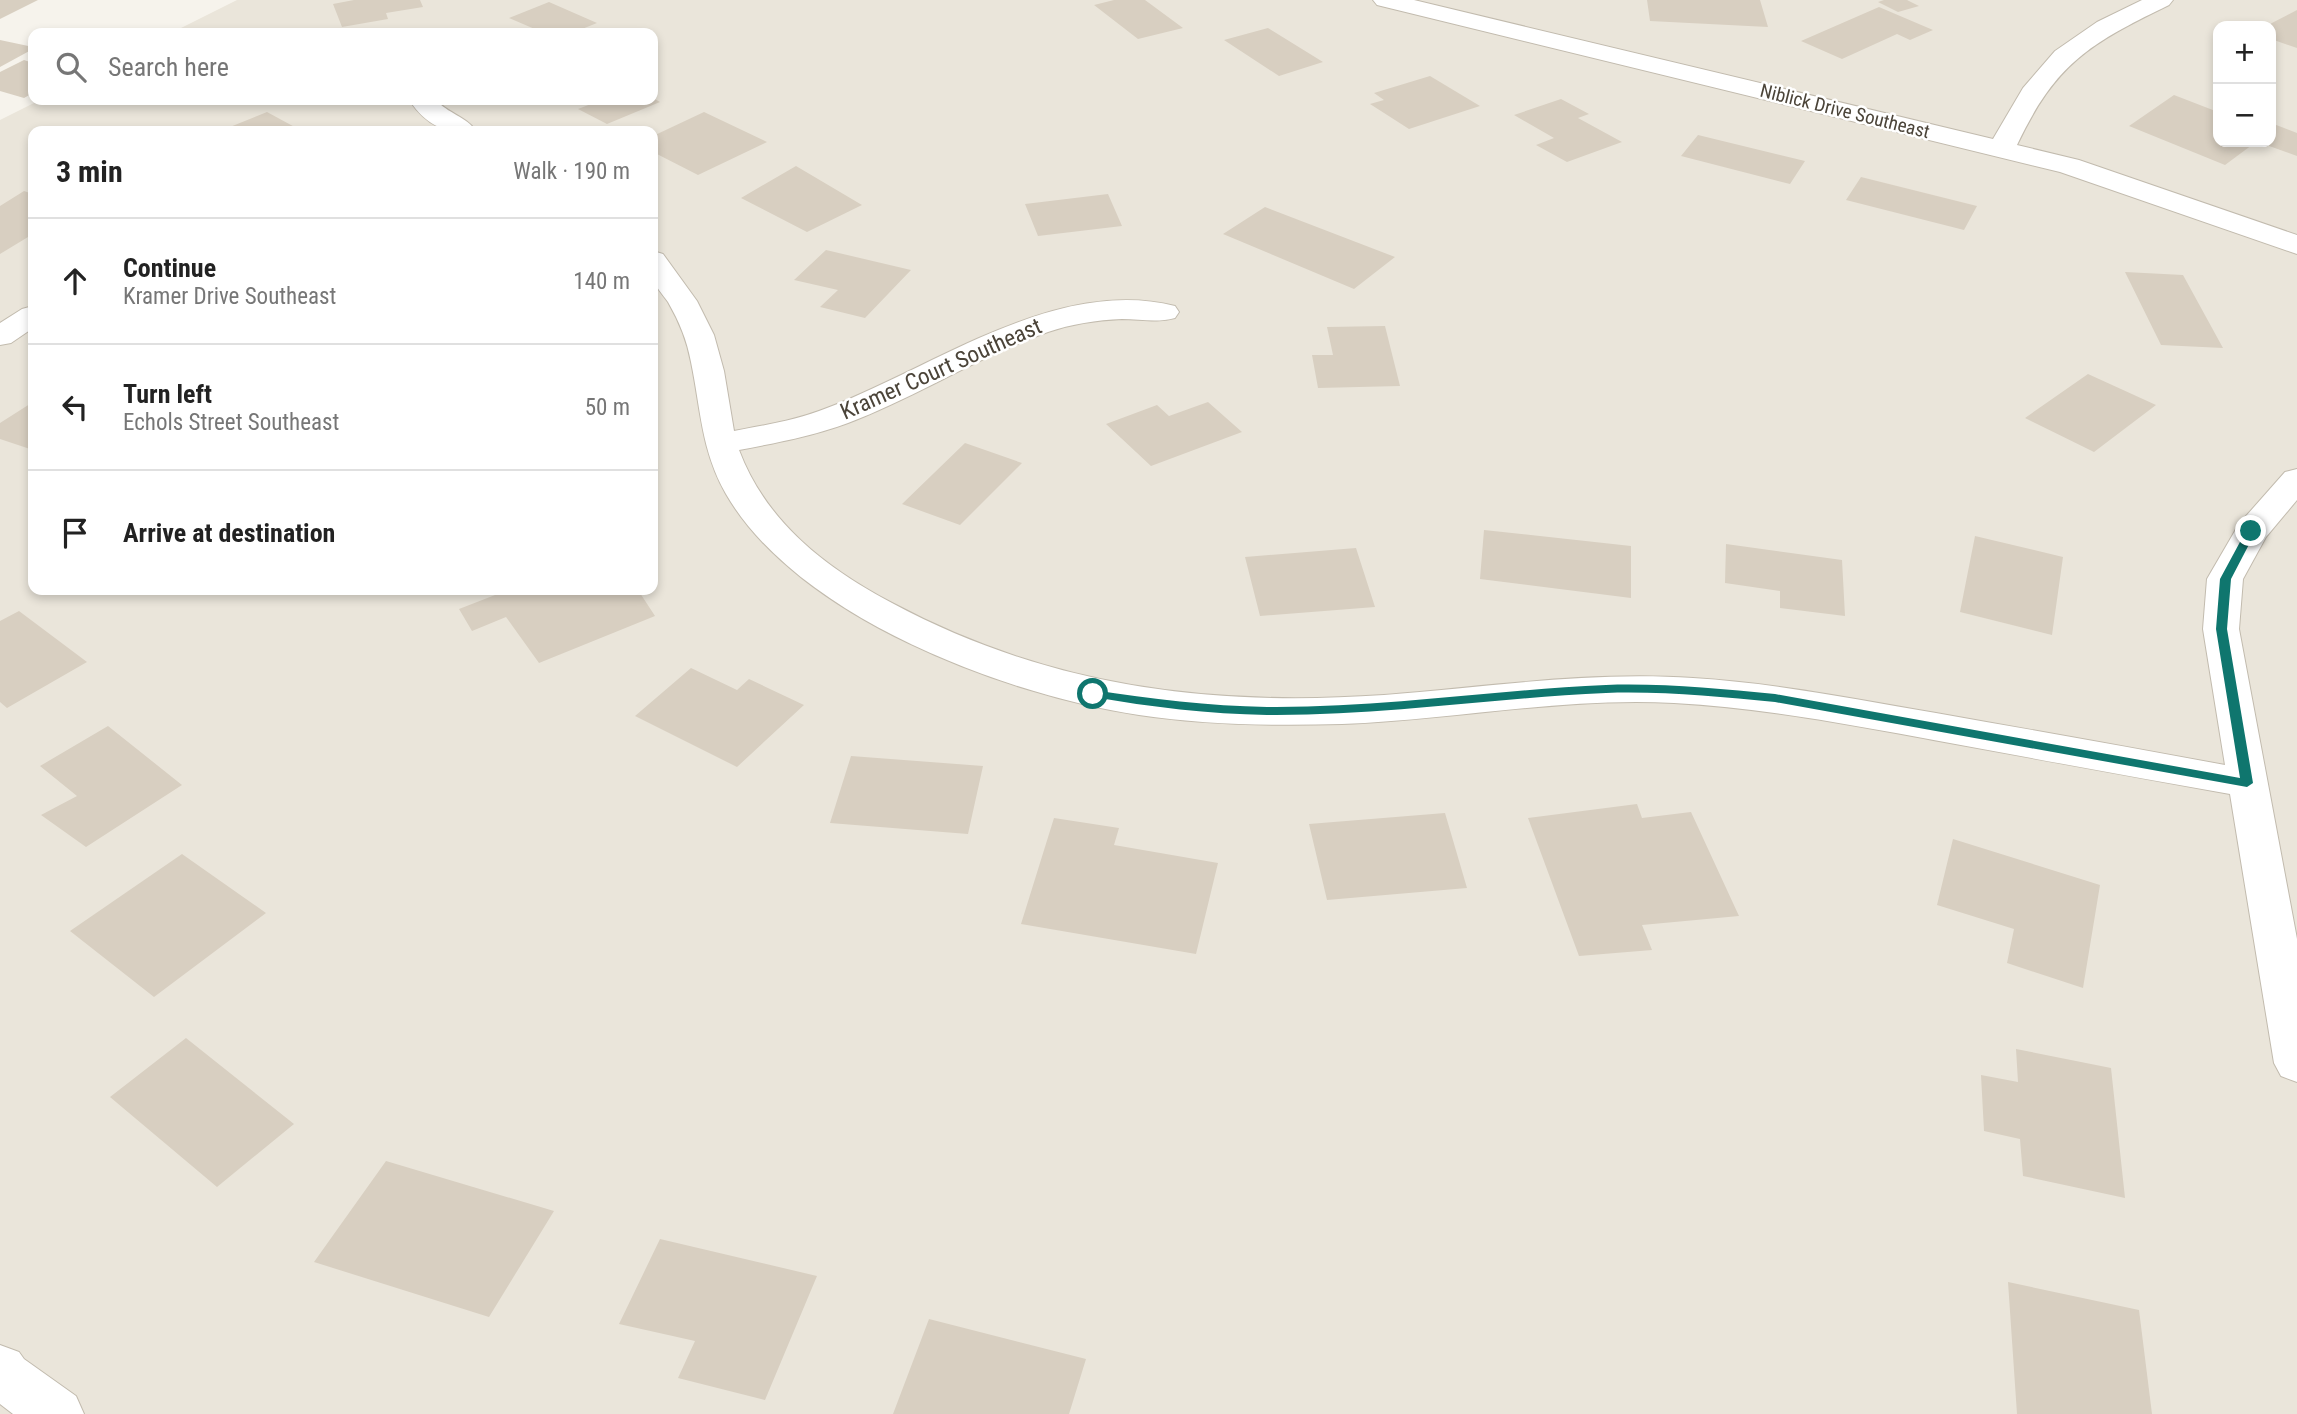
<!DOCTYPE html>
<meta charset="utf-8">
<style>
body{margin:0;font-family:"Roboto Condensed",sans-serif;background:#f6f6f6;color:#222}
.controls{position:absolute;right:21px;top:21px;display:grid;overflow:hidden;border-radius:14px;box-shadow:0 4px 10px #0003}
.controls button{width:63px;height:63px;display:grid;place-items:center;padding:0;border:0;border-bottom:2px solid #e0e0e0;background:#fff;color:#222;font:35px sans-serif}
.stop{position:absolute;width:21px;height:21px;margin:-16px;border:5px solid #0f766e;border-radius:50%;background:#fff}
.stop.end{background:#0f766e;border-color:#fff;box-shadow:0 2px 7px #0008}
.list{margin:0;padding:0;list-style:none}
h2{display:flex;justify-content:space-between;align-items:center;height:91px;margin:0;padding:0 28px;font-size:30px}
h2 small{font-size:23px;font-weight:400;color:#767676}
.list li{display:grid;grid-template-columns:46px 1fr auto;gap:21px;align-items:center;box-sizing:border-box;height:126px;padding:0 28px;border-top:2px solid #e0e0e0}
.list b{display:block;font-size:26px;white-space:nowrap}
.list p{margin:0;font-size:23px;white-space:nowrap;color:#767676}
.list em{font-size:23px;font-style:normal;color:#767676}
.icon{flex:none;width:38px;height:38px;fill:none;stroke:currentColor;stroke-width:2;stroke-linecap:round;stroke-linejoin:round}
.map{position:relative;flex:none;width:2297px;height:1414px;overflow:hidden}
.search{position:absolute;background:#fff;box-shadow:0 4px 10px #0003;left:28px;top:28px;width:630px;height:77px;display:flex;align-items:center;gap:18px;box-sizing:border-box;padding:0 24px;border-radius:14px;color:#767676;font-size:26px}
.panel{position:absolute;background:#fff;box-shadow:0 4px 10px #0003;left:28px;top:126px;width:630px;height:469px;border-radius:14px}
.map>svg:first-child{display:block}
</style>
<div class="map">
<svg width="2297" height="1414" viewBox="0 0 2297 1414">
<rect width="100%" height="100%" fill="#f6f3ec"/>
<path fill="#eae5da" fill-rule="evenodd" d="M237,0H2297V1414H0V120L40,100H653V33H171ZM2218,26H2271V142H2218ZM33,131H653V590H33Z"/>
<path fill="#d8cfc1" d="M0,0H38L0,19Z
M354,0H420L423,7L386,13L388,19L342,27L333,4Z
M1114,0H1145L1183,28L1138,39L1094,5Z
M1647,0H1760L1768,27L1650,21Z
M1884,0H1907L1919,6L1898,12L1878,2Z
M549,2L597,23L572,33H544L509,18Z
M1879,7L1933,30L1910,40L1897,34L1842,59L1801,41Z
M2297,10V48L2271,39V26H2266Z
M1268,28L1323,62L1279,76L1224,40Z
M0,40L33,47V49L0,67Z
M24,60L33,63V93L24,98L0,91V72Z
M1430,76L1480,106L1409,129L1370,104L1384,100L1374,93Z
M2174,95L2218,112V142H2256L2225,165L2129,126Z
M653,98L660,102L607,124L578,109L591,104L583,100Z
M1561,99L1589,114L1578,118L1622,142L1567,162L1536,145L1554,138L1514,115Z
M267,112L302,131H220Z
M704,112L767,142L698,175L653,152V136Z
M2271,123L2297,133V156L2258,142H2271Z
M1698,135L1805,161L1790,184L1681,156Z
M796,166L862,205L807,232L741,198Z
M1861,177L1977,206L1964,230L1846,200Z
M24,191L33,194V234L0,254V206Z
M1108,194L1122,226L1038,236L1025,204Z
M1265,207L1395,257L1354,289L1223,234Z
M826,250L911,270L865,318L820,307L838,290L794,280Z
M2125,272L2183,275L2223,348L2161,345Z
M1385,326L1400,386L1318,388L1312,355H1333L1327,327Z
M2088,374L2156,405L2094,452L2025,418Z
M33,402V450L0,439V423Z
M1208,402L1242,432L1151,466L1106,424L1157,405L1169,416Z
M965,443L1022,463L960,525L902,504Z
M1484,530L1631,546V598L1480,579Z
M1975,536L2063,557L2052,635L1960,612Z
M1726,544L1842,560L1845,616L1780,608V591L1725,583Z
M1356,548L1375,607L1260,616L1245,557Z
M508,590H638L655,616L539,663L506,617L472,631L459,609Z
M19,611L87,662L7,708L0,702V621Z
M691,668L737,690L749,679L804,705L737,767L635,716Z
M108,726L182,785L86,847L41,815L77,796L40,766Z
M851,756L983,766L968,834L830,823Z
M1637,804L1642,818L1691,812L1739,916L1642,925L1652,950L1579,956L1528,818Z
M1445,813L1467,888L1327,900L1309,824Z
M1054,818L1119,828L1114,845L1218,863L1196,954L1021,924Z
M1953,839L2100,885L2083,988L2007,963L2014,929L1937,905Z
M182,854L266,913L154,997L70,931Z
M186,1038L294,1124L217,1187L110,1097Z
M2016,1049L2111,1068L2125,1198L2023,1176L2020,1139L1984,1131L1981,1075L2018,1082Z
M386,1161L554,1211L489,1317L314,1262Z
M660,1239L817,1276L765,1400L678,1378L695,1341L619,1324Z
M2008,1282L2139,1310L2152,1414H2017Z
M929,1319L1086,1359L1069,1414H893Z"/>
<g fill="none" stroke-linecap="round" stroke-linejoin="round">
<defs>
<path id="minor" d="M1373,0H1414L1993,139L2023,88L2055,51L2097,22L2142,0H2173L2169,5C2089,44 2056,63 2017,145L2079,160L2297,235V254L2060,172L1377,5Z
M409,100H436C447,113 467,117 476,131C443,132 429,128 409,100Z
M653,251L663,254L697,301L714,335L724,371L734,431C766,425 797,420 827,408C933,368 1056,276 1175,306L1179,312L1175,318C1157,323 1140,319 1122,319C1097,320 1071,324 1048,332C979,356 917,397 848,423C813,436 776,443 739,450C766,522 826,568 892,603C1049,687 1209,707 1384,695C1487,687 1589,671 1693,678C1775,683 1855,699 1936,713C2032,730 2129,747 2225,765L2203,629L2207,579L2239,524L2285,472L2297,469V500L2266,537L2243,579L2239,629L2297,939V1082L2281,1076L2274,1063L2230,794C2133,777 2036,759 1939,741C1851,725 1764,708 1674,703C1563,697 1453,720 1342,724C1275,726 1206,725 1139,715C1005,695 797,617 726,494C701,450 701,410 691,362C687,340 679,321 668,302C663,295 655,286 653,279C651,271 653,259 653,251Z
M33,306V328L11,343L0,345V323L22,309Z"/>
<path id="tertiary" d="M0,1345L19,1352L24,1359L76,1396L84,1414H13L0,1404Z"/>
</defs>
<use href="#minor" stroke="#c2bbae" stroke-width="2"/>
<use href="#tertiary" stroke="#c2bbae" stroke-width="2"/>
<use href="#minor" fill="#fff" fill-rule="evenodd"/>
<use href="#tertiary" fill="#fff" fill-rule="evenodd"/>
</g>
<path fill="#0f766e" d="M2247,529L2256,531L2231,579L2227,629L2253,783L2247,787L1775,702C1719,697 1662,691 1606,693C1493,698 1381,716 1267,715C1209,714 1151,707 1093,697L1088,694L1093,690C1151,699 1209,706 1267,707C1381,708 1493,690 1606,685C1662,683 1719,689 1775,694L2240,778L2216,629L2220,579Z"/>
<g text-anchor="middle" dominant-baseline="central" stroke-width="5" stroke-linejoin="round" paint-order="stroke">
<g font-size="19" fill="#4b4439" stroke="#fff">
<text transform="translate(1845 111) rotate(14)">Niblick Drive Southeast</text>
</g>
<g font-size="23" fill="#4b4439" stroke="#fff">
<text transform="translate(941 369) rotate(-24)">Kramer Court Southeast</text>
</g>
</g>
</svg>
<div class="controls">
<button>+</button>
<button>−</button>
</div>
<div class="stop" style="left:1093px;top:694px"></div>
<div class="stop end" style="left:2251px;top:531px"></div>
<div class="search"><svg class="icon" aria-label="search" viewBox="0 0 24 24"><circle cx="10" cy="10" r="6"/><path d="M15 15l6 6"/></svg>Search here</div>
<section class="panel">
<h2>3 min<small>Walk · 190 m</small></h2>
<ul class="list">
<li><svg class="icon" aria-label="ahead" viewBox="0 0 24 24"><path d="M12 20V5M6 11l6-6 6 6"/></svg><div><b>Continue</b><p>Kramer Drive Southeast</p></div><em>140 m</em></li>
<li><svg class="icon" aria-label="left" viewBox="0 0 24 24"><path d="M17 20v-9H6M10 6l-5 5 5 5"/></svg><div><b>Turn left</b><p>Echols Street Southeast</p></div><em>50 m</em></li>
<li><svg class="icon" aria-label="arrive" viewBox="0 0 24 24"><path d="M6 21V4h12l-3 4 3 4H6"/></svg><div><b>Arrive at destination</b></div></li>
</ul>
</section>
</div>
